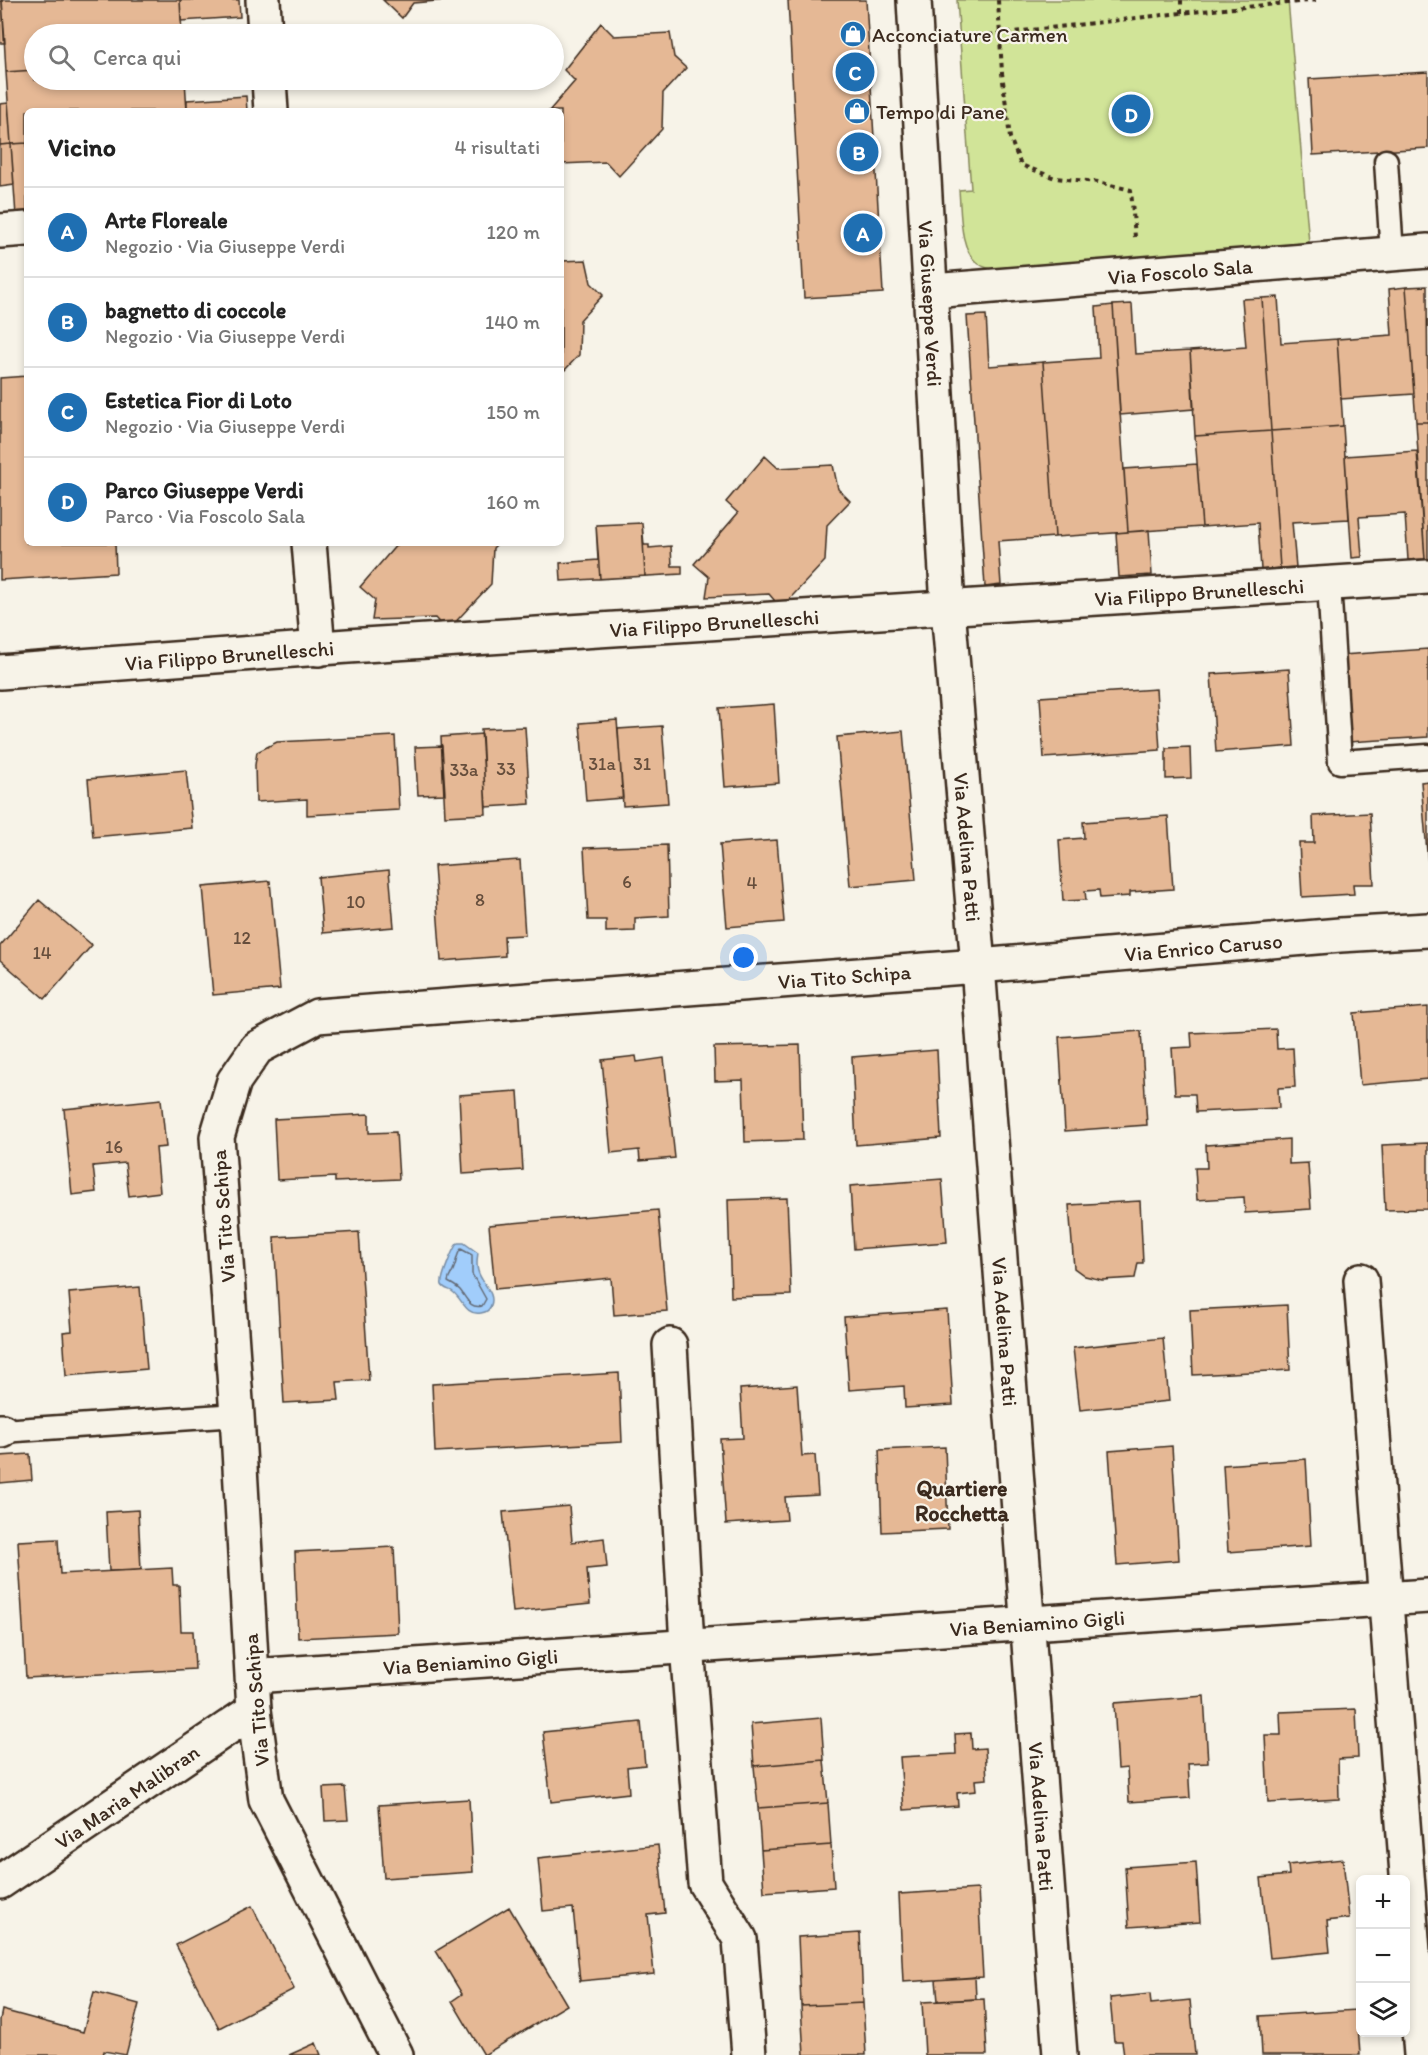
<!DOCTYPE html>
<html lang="it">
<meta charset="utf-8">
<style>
body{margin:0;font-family:Itim,sans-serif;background:#f2f2f2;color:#222}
.controls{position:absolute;right:18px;bottom:18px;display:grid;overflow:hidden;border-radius:9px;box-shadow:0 3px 9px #0003}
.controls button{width:54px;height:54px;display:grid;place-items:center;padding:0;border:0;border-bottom:2px solid #e0e0e0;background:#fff;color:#222;font:30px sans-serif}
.you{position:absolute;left:744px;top:958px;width:21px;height:21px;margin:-15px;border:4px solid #fff;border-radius:50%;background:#1a73e8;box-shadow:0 0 0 9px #1a73e833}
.badge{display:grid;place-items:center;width:39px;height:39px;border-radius:50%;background:#1f6fb2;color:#fff;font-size:20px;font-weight:700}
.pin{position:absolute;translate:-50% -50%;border:3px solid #fff;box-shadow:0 2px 6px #0006}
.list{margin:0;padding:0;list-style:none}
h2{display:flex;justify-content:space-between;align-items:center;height:78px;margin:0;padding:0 24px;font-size:26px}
h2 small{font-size:20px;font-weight:400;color:#767676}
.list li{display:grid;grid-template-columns:39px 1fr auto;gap:18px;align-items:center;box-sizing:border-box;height:90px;padding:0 24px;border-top:2px solid #e0e0e0}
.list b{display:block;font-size:22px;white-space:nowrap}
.list p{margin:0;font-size:20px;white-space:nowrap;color:#767676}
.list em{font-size:20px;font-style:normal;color:#767676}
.icon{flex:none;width:33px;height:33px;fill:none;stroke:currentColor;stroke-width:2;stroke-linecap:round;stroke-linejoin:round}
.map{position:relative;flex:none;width:1428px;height:2055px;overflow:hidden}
.search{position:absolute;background:#fff;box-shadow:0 3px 9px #0003;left:24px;top:24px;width:540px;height:66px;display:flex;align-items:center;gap:15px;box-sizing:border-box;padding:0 21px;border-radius:33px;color:#767676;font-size:22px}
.panel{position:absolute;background:#fff;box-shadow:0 3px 9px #0003;left:24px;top:108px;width:540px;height:438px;border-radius:9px}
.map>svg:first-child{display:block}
</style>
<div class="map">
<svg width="1428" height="2055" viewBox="0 0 1428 2055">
<rect width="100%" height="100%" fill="#f7f3e8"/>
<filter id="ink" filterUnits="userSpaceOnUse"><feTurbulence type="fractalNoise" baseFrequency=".0167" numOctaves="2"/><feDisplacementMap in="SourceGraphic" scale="12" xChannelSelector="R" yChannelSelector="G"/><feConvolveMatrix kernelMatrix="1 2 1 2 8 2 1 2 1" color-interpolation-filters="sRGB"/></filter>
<g filter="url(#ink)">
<path fill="#d1e498" stroke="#86875b" stroke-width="1.5" d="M957,0H1288L1309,243L992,270C988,268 983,267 979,264C959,252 961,211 959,190L971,189Z"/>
<path fill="#a1cdfb" stroke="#788ca3" stroke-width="1.5" d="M458,1243H464L478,1253C477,1259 476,1265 478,1271C481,1283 496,1293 491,1305C490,1310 487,1312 481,1313C466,1316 463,1300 453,1292C450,1289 445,1290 442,1285C440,1280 453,1247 458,1243Z"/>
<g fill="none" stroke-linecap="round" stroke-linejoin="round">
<path stroke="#646b76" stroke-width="1.5" d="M461,1249L472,1255V1274L486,1299L482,1306C470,1309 467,1299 460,1290C456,1286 452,1284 448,1282C449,1276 452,1274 454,1268C457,1261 456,1255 461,1249Z"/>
</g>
<path fill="#e5b895" stroke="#3b2a1e" stroke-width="1.5" d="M2,0H180L182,34H34V70L6,72Z
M2,0L5,43H0V1Z
M180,0H239L240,17L181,21Z
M383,0H450L413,3L402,18Z
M788,0H866L883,293L804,298Z
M601,23L614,36L670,33L674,57L686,68L663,93L662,129L619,176L606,162L561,164V111H549L575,81L564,70Z
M34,70V80H185L187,111H27V143L11,144L6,72Z
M1428,72V148L1313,155L1309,79Z
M246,96L247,111H187V100Z
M8,103L11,144L0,145V104Z
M27,143V215L16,216L11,144Z
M11,144L14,185L0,187V145Z
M586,260L591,283L603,295L580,320L579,355L561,374V261Z
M1427,286L1428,422H1416L1406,287Z
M1406,287L1414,394L1341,399L1337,339L1392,335L1389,289Z
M1278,297L1281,343L1337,339L1343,426L1271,431L1262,298Z
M1262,298L1271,431L1195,436L1190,351L1246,347L1242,299Z
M1132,304L1135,354L1190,351L1194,409L1120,415L1113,305Z
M1113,305L1128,532L1055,537L1043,362L1099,358L1096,307Z
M986,315L989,366L1043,362L1055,537L998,541L1001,585L985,587L967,316Z
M27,376V543H115L116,573L0,580V378Z
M1416,422H1428V559H1425Z
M1343,426L1349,519L1292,522L1296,567L1280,568L1271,431Z
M1271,431L1280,568L1261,570L1258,523L1202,527L1195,436Z
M1417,451L1425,559L1408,560L1405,514L1359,517L1362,557L1352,558L1345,456Z
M765,456L778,468L833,465L838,489L850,501L827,525L825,561L781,608L769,594L706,597L709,577L694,564L738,513L726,502Z
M1197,464L1202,527L1128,532L1124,469Z
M642,523L644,545H649V548L671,546L672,566H682V574L561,581L560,563L598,560L596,525Z
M642,523L645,576L600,579L596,525Z
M1149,530L1152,575L1119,577L1116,533Z
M398,543H498L493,548L491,584L447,631L435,618L372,620L375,600L360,587Z
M1428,649V737L1348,742L1342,655Z
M1289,669L1294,746L1216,752L1211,674Z
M1156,689L1160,750L1044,758L1040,697Z
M774,704L779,783L725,787L719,708Z
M617,720L623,798L586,801L580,723Z
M662,726L668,803L623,806L618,729Z
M525,727L530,804L486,807L481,729Z
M903,731L916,880L850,886L837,737Z
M482,734L486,814L445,816L441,737Z
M395,736L399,810L307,815V799L256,802L255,765L257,752L277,742Z
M442,746L445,794L418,795L415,747Z
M1190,747L1191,778L1166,779V748Z
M186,770L192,828L93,837L88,779Z
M1428,781V864L1421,782Z
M1370,813L1374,884H1353L1354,894L1302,897L1299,843H1314L1313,816Z
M1168,816L1173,889L1130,892V896L1100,898L1099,890L1085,891L1086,900L1063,901L1059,840L1084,838L1083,822Z
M777,840L784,922L727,927L720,844Z
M667,845L669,916L635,918V931L606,932V920H588L584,848Z
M520,860L525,935L504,936L505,956L441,961L434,866Z
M389,870L394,927L323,933L318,877Z
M270,881L280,989L213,995L203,887Z
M39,900L92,945L45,999L0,960V946Z
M1428,1007V1079L1360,1085L1354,1013Z
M1276,1029L1277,1049L1293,1048L1295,1087L1278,1088L1279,1108L1196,1112L1195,1094H1175L1172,1048L1192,1047L1191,1033Z
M1141,1031L1147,1125L1065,1131L1059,1037Z
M800,1045L803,1140L745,1142L743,1080L715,1081L714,1047Z
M937,1050L941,1138L856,1145L852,1057Z
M636,1056L637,1062L664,1058L675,1158L640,1161L639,1150L611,1153L602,1060Z
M518,1091L523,1170L463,1174L459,1095Z
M161,1099L166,1147L156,1148L160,1192L129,1196L125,1163L93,1166L96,1192L72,1195L64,1109Z
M369,1114V1133L396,1132L399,1179L335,1182V1177L277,1180L274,1119Z
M1289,1139V1164L1308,1163L1311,1209L1245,1213L1244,1197L1197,1200L1195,1168H1207L1206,1145Z
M1428,1143V1209L1385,1210L1382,1145Z
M942,1179L947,1242L854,1249L850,1186Z
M787,1198L791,1295L731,1297L728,1200Z
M1140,1201L1143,1263H1138L1135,1278L1102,1280L1085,1276L1074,1268L1069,1205Z
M658,1210L667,1311L614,1315L611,1278L495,1289L489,1225Z
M359,1232L369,1380L337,1382L339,1400L284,1403L274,1237Z
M140,1287L147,1369L66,1376L63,1332L72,1331L69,1293Z
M1287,1305L1290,1370L1193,1375L1190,1310Z
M947,1310L953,1405L905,1408L904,1386L849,1390L844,1317Z
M1163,1338L1169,1401L1080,1410L1073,1348Z
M619,1373L622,1442L435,1452L432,1384Z
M797,1385L802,1456L815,1455L818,1495L785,1497L787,1520L726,1524L720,1439L743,1438L740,1389Z
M1172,1446L1179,1560L1117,1565L1109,1451Z
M945,1447L948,1529L882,1532L879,1450Z
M30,1454L32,1480L0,1483V1456Z
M1306,1459L1311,1546L1228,1552L1223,1465Z
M569,1506L572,1542L604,1538L607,1567L587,1569L590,1604L513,1612L503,1512Z
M138,1510L141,1570L109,1571L106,1512Z
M58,1539L60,1574L172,1568L173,1585H179L181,1631H193L195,1669L26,1678L18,1541Z
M394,1547L398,1633L298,1638L295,1552Z
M1204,1696L1208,1763L1188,1764L1190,1798L1129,1802L1127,1768L1118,1769L1114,1703Z
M1356,1709L1358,1758L1338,1759L1339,1799L1268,1803L1265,1735H1281L1280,1712Z
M821,1718L824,1760L754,1766L751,1724Z
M641,1722L645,1765L627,1767L629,1793L551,1802L543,1732Z
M971,1733L972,1749L985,1748L987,1779L975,1780L976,1791L957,1793L958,1806L904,1810L900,1757L956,1754L955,1734Z
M824,1760L828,1803L758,1808L754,1766Z
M345,1787L348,1820L325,1821L323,1788Z
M469,1799L473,1872L384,1878L379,1805Z
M828,1803L831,1845L761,1850L758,1808Z
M658,1845L665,1913L648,1915L654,1974L580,1981L573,1908L543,1911L538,1858Z
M831,1845L834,1887L764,1892L761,1850Z
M1343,1859L1349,1918L1327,1921L1330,1952L1270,1958L1261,1878L1289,1875L1288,1865Z
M1196,1862L1200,1922L1129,1927L1125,1867Z
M978,1889L983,1977L903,1982L899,1894Z
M252,1906L294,1989L219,2028L176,1945Z
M509,1907L567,2005L484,2055L452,2001L462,1994L436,1951Z
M860,1933L863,2003L801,2006L798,1937Z
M975,1977L976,1999L938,2001L936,1980Z
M94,1992L139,2004L126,2055L104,2051L103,2055H0V2020L2,2010L83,2032Z
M1150,1994L1151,2004L1190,2000L1195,2055H1124L1122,2041H1114L1110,1998Z
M984,1999L987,2055H925L922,2002Z
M863,2003L866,2055H804L801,2006Z
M1357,2010L1360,2055H1262L1260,2016Z
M316,2043L321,2055H289Z"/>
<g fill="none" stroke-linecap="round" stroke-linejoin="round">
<defs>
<path id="lane" d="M1386,161L1392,254
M1329,584L1340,762L1428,756
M2,1431L237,1415"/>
<g id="street">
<path d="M263,0L265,34"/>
<path id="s1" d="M914,0L948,608L978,966L1060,2055"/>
<path d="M269,80L271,111"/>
<path d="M0,231L27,229"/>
<path id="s2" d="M932,291L1428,251"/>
<path d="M309,543L318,649"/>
<path id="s3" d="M0,672L348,646L1428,577"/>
<path d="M1361,1280L1421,2055"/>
<path d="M670,1345L687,1645L705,1883L740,1939L749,2055"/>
<path d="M0,1431H2"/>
<path id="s4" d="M253,1676L1428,1596"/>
<path id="s5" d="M0,1882L254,1710"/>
<path id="s6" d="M396,2055L266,1800L254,1710L237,1415L217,1137L234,1081L257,1048L317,1016L978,966L1340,935L1428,930"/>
</g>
</defs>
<use href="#lane" stroke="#3b2a1e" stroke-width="27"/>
<use href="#street" stroke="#3b2a1e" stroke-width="38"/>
<path stroke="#3b2a1e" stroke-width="4" stroke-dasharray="4.5 4.5" stroke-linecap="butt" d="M998,0L1002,73L1010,138L1021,165L1055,178L1098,182L1131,190L1135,237
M1181,0V13L1319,0
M953,39L1181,13"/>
<use href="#lane" stroke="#f7f3e8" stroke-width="22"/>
<use href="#street" stroke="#f7f3e8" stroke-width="33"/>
</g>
</g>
<defs>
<symbol id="shop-disc" viewBox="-11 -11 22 22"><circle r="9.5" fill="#1f6fb2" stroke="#f7f3e8"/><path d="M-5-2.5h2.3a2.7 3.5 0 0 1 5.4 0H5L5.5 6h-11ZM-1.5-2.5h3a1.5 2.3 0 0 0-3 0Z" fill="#fff"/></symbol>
</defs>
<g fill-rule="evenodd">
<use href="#shop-disc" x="838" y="19" width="30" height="30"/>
<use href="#shop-disc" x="842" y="96" width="30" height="30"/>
</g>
<g text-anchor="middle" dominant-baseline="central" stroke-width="4.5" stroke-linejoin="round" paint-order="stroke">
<g font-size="18" fill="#664e3c">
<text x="602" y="764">31a</text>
<text x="642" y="764">31</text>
<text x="506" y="769">33</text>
<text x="464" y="770">33a</text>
<text x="627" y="882">6</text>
<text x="752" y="883">4</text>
<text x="480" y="900">8</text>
<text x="356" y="902">10</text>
<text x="242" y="938">12</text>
<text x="42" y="953">14</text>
<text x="114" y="1147">16</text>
</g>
<g font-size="21" fill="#3b2a1e" stroke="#f7f3e8" text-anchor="start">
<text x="872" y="34">Acconciature Carmen</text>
<text x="876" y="111">Tempo di Pane</text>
</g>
<g font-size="21" fill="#3b2a1e" stroke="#f7f3e8">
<text stroke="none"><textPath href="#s2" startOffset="249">Via Foscolo Sala</textPath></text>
<text stroke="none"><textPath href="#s1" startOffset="304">Via Giuseppe Verdi</textPath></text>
<text stroke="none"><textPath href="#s3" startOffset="1202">Via Filippo Brunelleschi</textPath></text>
<text stroke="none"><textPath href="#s3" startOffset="716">Via Filippo Brunelleschi</textPath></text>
<text stroke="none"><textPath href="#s3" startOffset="230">Via Filippo Brunelleschi</textPath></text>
<text stroke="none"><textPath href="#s1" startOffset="849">Via Adelina Patti</textPath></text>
<text stroke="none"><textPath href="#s6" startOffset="2007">Via Enrico Caruso</textPath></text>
<text stroke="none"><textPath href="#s6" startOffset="1647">Via Tito Schipa</textPath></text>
<text transform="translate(223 1216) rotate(-94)">Via Tito Schipa</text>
<text stroke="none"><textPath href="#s1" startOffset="1335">Via Adelina Patti</textPath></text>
<text stroke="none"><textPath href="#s4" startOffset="786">Via Beniamino Gigli</textPath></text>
<text stroke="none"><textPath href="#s4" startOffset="218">Via Beniamino Gigli</textPath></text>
<text transform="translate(256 1700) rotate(-95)">Via Tito Schipa</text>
<text stroke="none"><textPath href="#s5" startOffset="153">Via Maria Malibran</textPath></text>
<text stroke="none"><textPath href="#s1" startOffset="1821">Via Adelina Patti</textPath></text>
</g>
<g font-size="22" font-weight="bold" fill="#3b2a1e" stroke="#f7f3e8">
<text x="962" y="1488">Quartiere<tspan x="962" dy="25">Rocchetta</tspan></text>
</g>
</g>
</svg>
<div class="controls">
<button>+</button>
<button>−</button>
<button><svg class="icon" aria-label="layers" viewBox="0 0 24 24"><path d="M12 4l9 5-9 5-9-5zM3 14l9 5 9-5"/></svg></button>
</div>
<div class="you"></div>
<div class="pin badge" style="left:863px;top:233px">A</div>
<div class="pin badge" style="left:859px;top:152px">B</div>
<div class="pin badge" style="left:855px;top:72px">C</div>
<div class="pin badge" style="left:1131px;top:114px">D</div>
<div class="search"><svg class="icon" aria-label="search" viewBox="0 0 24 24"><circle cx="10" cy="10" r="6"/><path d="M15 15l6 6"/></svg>Cerca qui</div>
<section class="panel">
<h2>Vicino<small>4 risultati</small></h2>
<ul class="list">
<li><span class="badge">A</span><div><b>Arte Floreale</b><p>Negozio · Via Giuseppe Verdi</p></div><em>120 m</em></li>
<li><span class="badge">B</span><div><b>bagnetto di coccole</b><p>Negozio · Via Giuseppe Verdi</p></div><em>140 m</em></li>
<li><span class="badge">C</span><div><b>Estetica Fior di Loto</b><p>Negozio · Via Giuseppe Verdi</p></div><em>150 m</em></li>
<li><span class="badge">D</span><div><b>Parco Giuseppe Verdi</b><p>Parco · Via Foscolo Sala</p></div><em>160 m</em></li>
</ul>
</section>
</div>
